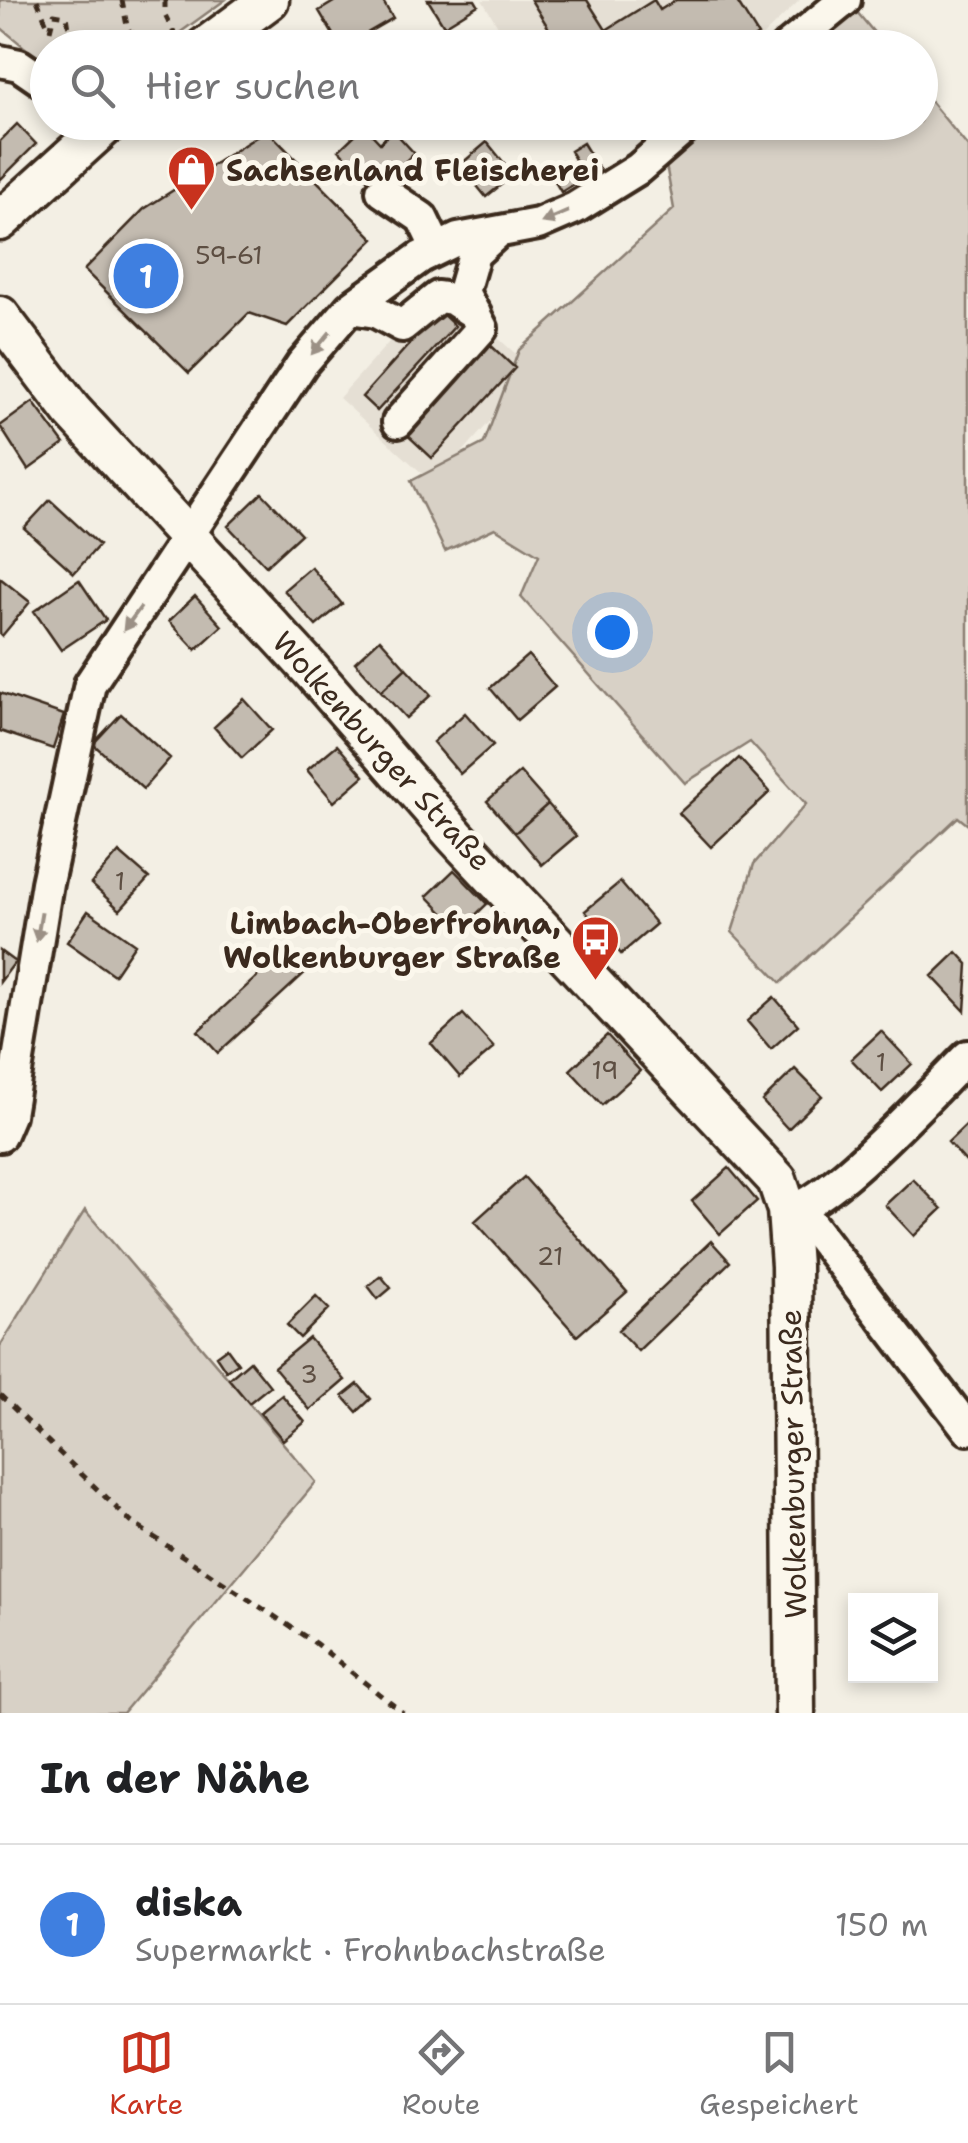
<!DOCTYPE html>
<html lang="de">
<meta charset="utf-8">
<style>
body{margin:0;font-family:"Shantell Sans",sans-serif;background:#f6f6f6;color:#202124}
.controls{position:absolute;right:30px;bottom:30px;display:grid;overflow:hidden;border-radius:0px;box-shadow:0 5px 15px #0003}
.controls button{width:90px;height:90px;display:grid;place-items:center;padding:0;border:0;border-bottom:2px solid #e0e0e0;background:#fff;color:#202124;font:50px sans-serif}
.you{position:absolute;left:612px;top:632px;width:35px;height:35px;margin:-25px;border:8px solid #fff;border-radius:50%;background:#1a73e8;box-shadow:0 0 0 15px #1a73e833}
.badge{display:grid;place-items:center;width:65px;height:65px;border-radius:50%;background:#c8321e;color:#fff;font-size:32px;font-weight:700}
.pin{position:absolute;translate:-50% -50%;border:5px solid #fff;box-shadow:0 2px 10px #0006}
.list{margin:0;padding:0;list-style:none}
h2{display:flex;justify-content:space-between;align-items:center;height:130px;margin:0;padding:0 40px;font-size:42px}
h2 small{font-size:32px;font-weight:400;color:#757577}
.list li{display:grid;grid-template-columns:65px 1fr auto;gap:30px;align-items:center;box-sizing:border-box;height:160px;padding:0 40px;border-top:2px solid #e0e0e0}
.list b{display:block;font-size:38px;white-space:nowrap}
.list p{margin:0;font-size:32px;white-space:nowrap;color:#757577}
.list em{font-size:32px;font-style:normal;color:#757577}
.icon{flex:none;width:55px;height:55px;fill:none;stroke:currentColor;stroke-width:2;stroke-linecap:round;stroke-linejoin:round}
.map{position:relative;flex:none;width:968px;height:1713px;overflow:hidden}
.search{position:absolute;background:#fff;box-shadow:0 5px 15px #0003;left:30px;right:30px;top:30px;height:110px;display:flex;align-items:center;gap:25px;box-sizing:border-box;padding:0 35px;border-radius:55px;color:#757577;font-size:38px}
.sheet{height:290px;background:#fff}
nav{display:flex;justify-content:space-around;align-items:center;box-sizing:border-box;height:140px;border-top:2px solid #e0e0e0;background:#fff;font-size:28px;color:#757577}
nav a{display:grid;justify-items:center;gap:5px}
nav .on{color:#c8321e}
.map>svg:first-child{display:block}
</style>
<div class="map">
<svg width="968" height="1713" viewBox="0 0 968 1713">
<rect width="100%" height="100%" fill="#f3efe4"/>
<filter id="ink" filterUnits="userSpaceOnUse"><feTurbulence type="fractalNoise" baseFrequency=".01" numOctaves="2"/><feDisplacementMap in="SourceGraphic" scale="20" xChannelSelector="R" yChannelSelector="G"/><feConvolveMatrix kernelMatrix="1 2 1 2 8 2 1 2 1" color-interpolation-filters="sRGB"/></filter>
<g filter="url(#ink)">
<path fill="#e5dfd4" d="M482,0H800L750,48L511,47Z
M439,286L535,371L434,484L339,398Z"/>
<path fill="#d8d1c6" stroke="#8a7e72" stroke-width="2.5" d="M0,0H225L160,47L48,48L47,66L0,27Z
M847,0L886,47L787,48Z
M921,90L968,147V825L958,817L781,983L732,932L754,864L806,804L750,742L685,783L521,597L539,555L495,528L445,551L411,481L484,443L519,350L674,209L663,148L692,123L920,122Z
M85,1210L316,1482L123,1713H0V1346Z"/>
<path fill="#c3bbb0" stroke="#3b2a1e" stroke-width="2.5" d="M337,0H382L393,18L341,48L319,11Z
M428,0H475L478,5L444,26Z
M531,0H587L606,30L654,0L660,10L676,0H736L758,35L738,48H607L604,43L597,48H561Z
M450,35L456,48H433L431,45Z
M17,124L36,144L0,180V141Z
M364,126L380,143L393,130L414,153L377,189L339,150Z
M267,130L374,239L287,326L249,313L189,373L84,270L144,209Z
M487,142L509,169L498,179L502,184L486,197L460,165Z
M583,143L599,169L561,192L551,175L576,161L570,151Z
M439,311L455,326L377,411L362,397Z
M485,340L515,368L432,458L402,430Z
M33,402L64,444L28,470L0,426Z
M262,493L301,534L266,566L228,526Z
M50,500L99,545L74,573L24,528Z
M311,567L342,604L316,626L284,590Z
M0,578L30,602L2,636L0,634Z
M79,580L106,620L61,650L34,611Z
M195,596L222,626L196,650L169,621Z
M380,639L406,668L381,691L355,662Z
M528,655L555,687L517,720L490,688Z
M406,668L431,695L406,718L381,691Z
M0,693L64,715L53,749L0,731Z
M244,699L272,730L242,758L214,727Z
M465,713L493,745L460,774L433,742Z
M121,714L170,758L143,789L93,744Z
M337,745L364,776L334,802L307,770Z
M739,758L770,792L711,847L679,813Z
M520,772L548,804L515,833L487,801Z
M548,804L576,836L542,865L515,833Z
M119,852L149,878L120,910L91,884Z
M454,870L487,904L460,930L427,896Z
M620,882L656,924L621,954L585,911Z
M88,911L135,944L114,975L67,942Z
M288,948L308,970L218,1053L198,1031Z
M0,951L15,962L0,982Z
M957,952L968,964L965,1011L932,976Z
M774,997L798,1025L771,1049L747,1021Z
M463,1014L494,1048L460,1077L431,1043Z
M881,1031L912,1064L882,1092L851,1059Z
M607,1035L640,1071L602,1105L570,1070Z
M795,1069L822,1096L788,1129L762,1101Z
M968,1123V1164L948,1142Z
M729,1168L757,1201L720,1234L692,1201Z
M524,1177L627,1292L577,1336L475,1221Z
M913,1179L942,1209L914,1236L885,1205Z
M711,1241L730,1262L638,1351L618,1330Z
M381,1276L391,1288L378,1299L368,1286Z
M316,1296L329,1309L300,1338L287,1325Z
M309,1338L345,1380L310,1410L274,1367Z
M227,1348L238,1363L226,1371L216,1356Z
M250,1361L270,1386L249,1403L229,1379Z
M358,1384L371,1399L357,1412L343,1396Z
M282,1395L305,1422L283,1440L260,1413Z"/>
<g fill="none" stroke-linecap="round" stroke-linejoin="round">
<defs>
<path id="minor" d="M786,48L845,0
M0,61L19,65L48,85
M382,191L422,218L437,249
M350,308L376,312L402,326L438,297L452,299L475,314
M398,422L482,328L463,292L474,254L497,233
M0,1136L9,1115L47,883L90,684L302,364L350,308L421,257L458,239L538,224L575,208L638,169L692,122
M787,1210C826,1209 935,1088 968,1056
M800,1210L968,1429"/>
<path id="major" d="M204,48L269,0
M0,221L109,122
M0,316L72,411L310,669L456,837L777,1180L787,1210L791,1266L795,1713"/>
</defs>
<use href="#minor" stroke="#3b2a1e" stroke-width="38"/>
<use href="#major" stroke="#3b2a1e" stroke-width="45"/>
<path stroke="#3b2a1e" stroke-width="5" stroke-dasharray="8 8" stroke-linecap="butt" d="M37,0L49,29
M122,0L128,31L123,48
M165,0V15L175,35
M50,30L54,14L67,16L70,35L56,38
M128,31L135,34L137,48
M56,37L64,48
M0,1395L131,1522L315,1643L403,1713"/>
<use href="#minor" stroke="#fbf7ec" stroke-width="30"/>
<use href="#major" stroke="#fbf7ec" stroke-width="38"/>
</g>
<defs><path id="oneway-solid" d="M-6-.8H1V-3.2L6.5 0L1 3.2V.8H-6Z" transform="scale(2.5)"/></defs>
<g fill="#9b9085">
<use href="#oneway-solid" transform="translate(555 217) rotate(157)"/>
<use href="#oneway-solid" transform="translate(321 343) rotate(130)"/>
<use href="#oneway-solid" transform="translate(132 619) rotate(126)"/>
<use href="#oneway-solid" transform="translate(39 927) rotate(100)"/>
</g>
</g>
<defs>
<symbol id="shop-pin" viewBox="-11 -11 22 30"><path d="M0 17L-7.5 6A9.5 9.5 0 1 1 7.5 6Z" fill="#c8321e" stroke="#fbf7ec"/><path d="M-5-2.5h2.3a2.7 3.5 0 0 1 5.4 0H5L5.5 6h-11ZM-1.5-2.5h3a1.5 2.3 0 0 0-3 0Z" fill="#fff"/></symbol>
<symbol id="bus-pin" viewBox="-11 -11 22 30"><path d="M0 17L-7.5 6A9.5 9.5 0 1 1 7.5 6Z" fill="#c8321e" stroke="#fbf7ec"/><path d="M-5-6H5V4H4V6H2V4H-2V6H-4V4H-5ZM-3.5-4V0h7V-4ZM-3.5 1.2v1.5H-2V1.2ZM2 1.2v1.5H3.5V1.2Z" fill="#fff"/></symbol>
</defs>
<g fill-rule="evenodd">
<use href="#shop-pin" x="164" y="142" width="55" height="75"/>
<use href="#bus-pin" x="568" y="912" width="55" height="75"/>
</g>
<g text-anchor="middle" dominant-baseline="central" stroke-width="10" stroke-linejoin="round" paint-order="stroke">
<g font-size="25" fill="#5d4e42">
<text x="229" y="255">59-61</text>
<text x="120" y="881">1</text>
<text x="881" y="1062">1</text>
<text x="605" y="1070">19</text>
<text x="550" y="1256">21</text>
<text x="309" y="1374">3</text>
</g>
<g font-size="30" font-weight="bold" fill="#3b2a1e" stroke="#fbf7ec" text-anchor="start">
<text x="226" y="170">Sachsenland Fleischerei</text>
<text x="561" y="923" text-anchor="end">Limbach-Oberfrohna,<tspan x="561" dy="34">Wolkenburger Straße</tspan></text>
</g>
<g font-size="30" fill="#3b2a1e" stroke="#fbf7ec">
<text transform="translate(382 751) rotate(48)">Wolkenburger Straße</text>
<text transform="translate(793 1464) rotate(-91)">Wolkenburger Straße</text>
</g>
</g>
</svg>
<div class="controls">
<button><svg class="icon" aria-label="layers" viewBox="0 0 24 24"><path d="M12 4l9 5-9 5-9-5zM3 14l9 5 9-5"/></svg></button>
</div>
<div class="you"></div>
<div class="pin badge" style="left:146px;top:276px;background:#3f7fe0">1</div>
<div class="search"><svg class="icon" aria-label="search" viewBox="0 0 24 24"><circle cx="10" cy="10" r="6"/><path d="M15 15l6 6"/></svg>Hier suchen</div>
</div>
<section class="sheet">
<h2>In der Nähe<small></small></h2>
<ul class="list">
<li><span class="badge" style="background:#3f7fe0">1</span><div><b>diska</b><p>Supermarkt · Frohnbachstraße</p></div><em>150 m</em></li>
</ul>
</section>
<nav>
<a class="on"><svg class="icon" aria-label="map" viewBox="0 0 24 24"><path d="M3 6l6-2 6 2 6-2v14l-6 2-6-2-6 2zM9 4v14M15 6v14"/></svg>Karte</a>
<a><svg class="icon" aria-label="directions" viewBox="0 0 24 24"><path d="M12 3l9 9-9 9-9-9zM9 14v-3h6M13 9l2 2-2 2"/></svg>Route</a>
<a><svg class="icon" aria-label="saved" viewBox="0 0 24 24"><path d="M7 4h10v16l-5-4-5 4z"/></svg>Gespeichert</a>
</nav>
